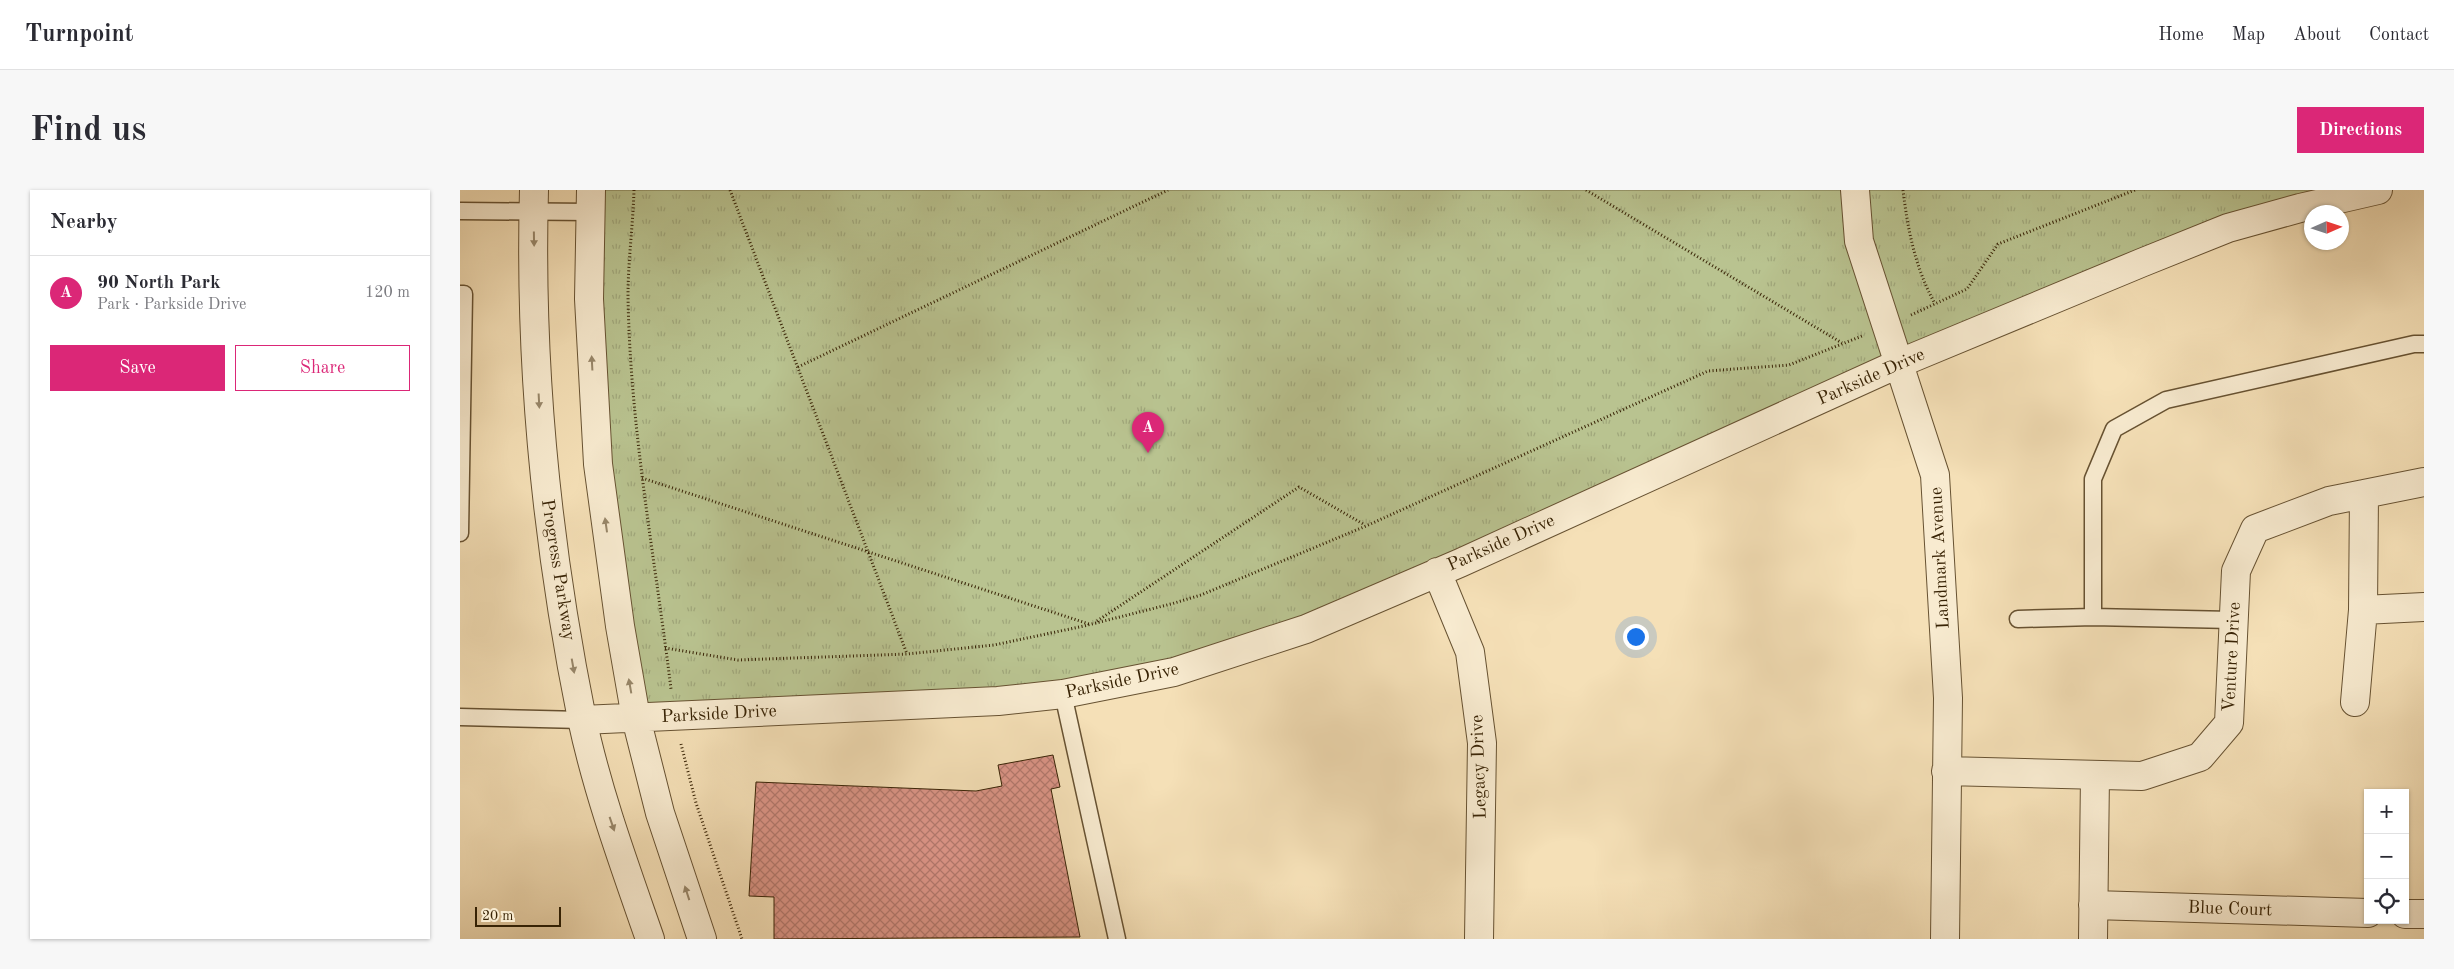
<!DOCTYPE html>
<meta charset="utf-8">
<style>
body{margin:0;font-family:"Old Standard TT",serif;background:#f7f7f7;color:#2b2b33}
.controls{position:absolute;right:15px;bottom:15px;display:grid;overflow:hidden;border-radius:0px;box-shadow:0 1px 4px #0004}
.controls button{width:45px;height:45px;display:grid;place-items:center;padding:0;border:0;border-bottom:1px solid #e1e1e2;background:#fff;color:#2b2b33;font:25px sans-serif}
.compass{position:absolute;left:1844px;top:15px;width:45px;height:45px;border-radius:50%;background:#fff;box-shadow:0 1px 4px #0004;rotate:87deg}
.scale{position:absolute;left:15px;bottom:12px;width:86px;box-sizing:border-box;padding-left:5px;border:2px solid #382305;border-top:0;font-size:14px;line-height:18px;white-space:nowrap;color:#382305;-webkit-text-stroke:4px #f8ebd0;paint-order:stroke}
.you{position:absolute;left:1175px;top:446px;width:18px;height:18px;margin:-12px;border:4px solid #fff;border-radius:50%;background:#1a73e8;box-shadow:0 0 0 8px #1a73e833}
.badge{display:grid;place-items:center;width:32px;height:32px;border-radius:50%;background:#db2777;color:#fff;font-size:16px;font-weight:700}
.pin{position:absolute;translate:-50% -41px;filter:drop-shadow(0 1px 2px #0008)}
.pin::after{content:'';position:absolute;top:26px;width:18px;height:15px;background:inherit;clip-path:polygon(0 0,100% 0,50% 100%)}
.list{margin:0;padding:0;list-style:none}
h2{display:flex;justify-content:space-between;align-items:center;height:65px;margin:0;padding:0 20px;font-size:21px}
h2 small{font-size:16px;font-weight:400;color:#7c7c81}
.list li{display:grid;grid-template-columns:32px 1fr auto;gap:15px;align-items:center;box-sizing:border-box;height:75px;padding:0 20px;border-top:1px solid #e1e1e2}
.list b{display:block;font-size:19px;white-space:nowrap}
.list p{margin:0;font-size:16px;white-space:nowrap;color:#7c7c81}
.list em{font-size:16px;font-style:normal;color:#7c7c81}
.actions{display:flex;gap:10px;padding:15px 20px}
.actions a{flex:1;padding:11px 0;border:1px solid #db2777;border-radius:0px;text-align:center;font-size:18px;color:#db2777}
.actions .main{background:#db2777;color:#fff}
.icon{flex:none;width:28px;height:28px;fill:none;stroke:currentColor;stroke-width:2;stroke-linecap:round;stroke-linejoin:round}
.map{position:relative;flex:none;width:1964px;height:749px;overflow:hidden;border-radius:0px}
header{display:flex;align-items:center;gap:30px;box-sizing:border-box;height:70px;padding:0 25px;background:#fff;border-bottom:1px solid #e1e1e2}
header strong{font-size:24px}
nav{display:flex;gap:28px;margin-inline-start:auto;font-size:18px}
.intro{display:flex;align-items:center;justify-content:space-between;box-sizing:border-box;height:120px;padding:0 30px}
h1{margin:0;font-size:35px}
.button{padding:12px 22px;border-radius:0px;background:#db2777;color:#fff;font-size:18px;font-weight:700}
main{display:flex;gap:30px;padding:0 30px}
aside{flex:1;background:#fff;border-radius:0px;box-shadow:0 1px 4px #0004}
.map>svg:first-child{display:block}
</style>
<header>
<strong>Turnpoint</strong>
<nav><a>Home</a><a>Map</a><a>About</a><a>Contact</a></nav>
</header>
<div class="intro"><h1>Find us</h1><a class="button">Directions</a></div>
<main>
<aside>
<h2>Nearby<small></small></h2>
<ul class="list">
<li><span class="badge">A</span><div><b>90 North Park</b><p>Park · Parkside Drive</p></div><em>120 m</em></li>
</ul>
<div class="actions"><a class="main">Save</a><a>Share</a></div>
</aside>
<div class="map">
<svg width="1964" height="749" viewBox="0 0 1964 749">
<defs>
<pattern id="grass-tufts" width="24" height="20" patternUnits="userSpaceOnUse" patternTransform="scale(1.25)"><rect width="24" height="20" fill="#b9c390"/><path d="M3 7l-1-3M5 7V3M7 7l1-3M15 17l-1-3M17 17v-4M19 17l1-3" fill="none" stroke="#a0a77b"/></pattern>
<pattern id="building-cross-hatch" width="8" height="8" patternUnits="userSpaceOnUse" patternTransform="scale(1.25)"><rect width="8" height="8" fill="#da9486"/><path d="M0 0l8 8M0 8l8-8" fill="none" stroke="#b2786c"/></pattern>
</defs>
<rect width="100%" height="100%" fill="#f5e0b7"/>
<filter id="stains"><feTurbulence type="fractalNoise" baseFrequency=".004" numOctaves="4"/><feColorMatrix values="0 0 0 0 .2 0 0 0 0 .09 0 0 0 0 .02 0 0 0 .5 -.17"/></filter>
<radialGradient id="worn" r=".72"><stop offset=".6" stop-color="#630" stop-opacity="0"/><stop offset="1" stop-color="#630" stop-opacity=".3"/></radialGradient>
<path fill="url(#grass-tufts)" stroke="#78734a" d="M131,0H1918L1840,18L846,439L603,504L176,528L160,436Z"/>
<path fill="url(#building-cross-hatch)" stroke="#382305" d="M593,565L600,597L591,599L620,747L314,749V707L289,706L296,592L516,601L542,596L538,575Z"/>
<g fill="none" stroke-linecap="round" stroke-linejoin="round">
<defs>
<path id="lane" d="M0,21L131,22
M0,104H4L0,343
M1633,427V289L1654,239L1706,210L1954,154H1964
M1558,429L1633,427L1772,430
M603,504L657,749
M0,527L122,530"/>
<path id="street" d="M74,0C69,177 87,356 122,529C138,604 165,677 190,749
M131,0L129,109L138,274L160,436L176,528L200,623L242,749
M1395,0L1399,51L1475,285L1488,508L1485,749
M1904,304L1903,420L1964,417
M977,382L1010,462L1022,553L1019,749
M1895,512L1903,420
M122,530L538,511L603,504L714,482L846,439L1000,373L1440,173L1681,73L1768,38L1840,18L1918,0
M1486,581L1682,586L1740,567L1769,533L1776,381L1795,339L1869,311L1964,292
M1633,715L1908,723
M1945,724H1964
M1633,749L1635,585"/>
</defs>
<use href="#lane" stroke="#675232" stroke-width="19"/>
<use href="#street" stroke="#675232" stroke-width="30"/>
<path stroke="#382305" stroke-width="3" stroke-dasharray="1 2.5" stroke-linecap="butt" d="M174,0C173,35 168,71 168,106C170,238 195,368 211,499
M270,0L447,464
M1126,0L1382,153
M1443,0C1448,41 1455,77 1475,114
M1451,125L1507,99L1538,54L1675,0
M338,177L708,0
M182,288L629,434
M637,431L839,297L905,335
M205,458L278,470L447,464L534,455L624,436L711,414L741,405L906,336L1248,181L1329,175L1402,146
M221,554L236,613L282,749"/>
<use href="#lane" stroke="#f8ebd0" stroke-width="16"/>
<use href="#street" stroke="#f8ebd0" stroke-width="28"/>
</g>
<defs><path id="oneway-solid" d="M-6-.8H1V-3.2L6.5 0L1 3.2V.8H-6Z" transform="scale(1.25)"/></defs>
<g fill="#98876a">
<use href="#oneway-solid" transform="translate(74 49) rotate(89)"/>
<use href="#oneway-solid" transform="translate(132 173) rotate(-93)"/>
<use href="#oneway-solid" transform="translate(79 211) rotate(87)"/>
<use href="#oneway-solid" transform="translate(146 335) rotate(-98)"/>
<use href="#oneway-solid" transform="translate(113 476) rotate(80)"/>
<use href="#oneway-solid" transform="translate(170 496) rotate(-100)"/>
<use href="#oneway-solid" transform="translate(152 634) rotate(71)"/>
<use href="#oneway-solid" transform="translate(227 703) rotate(-108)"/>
</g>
<g text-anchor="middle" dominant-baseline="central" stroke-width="4" stroke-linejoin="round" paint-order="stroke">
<g font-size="18" fill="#382305" stroke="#f8ebd0">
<text transform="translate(1411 187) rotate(-24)">Parkside Drive</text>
<text transform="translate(1041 353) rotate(-24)">Parkside Drive</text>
<text transform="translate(1480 368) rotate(-93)">Landmark Avenue</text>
<text transform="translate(98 380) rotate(81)">Progress Parkway</text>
<text transform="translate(1772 467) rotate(-87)">Venture Drive</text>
<text transform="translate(662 491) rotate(-12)">Parkside Drive</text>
<text transform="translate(259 524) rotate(-3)">Parkside Drive</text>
<text transform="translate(1019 577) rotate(-92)">Legacy Drive</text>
<text transform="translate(1770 719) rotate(2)">Blue Court</text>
</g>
</g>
<rect width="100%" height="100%" filter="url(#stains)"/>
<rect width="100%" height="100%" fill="url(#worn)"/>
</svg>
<div class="controls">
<button>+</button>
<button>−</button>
<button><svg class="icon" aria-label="locate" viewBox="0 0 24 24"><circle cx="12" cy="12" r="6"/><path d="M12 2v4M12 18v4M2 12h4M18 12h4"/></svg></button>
</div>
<svg class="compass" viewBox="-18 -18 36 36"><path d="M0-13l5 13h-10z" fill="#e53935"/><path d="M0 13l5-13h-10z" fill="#7c7c81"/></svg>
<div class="scale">20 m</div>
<div class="you"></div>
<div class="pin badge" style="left:688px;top:263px">A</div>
</div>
</main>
